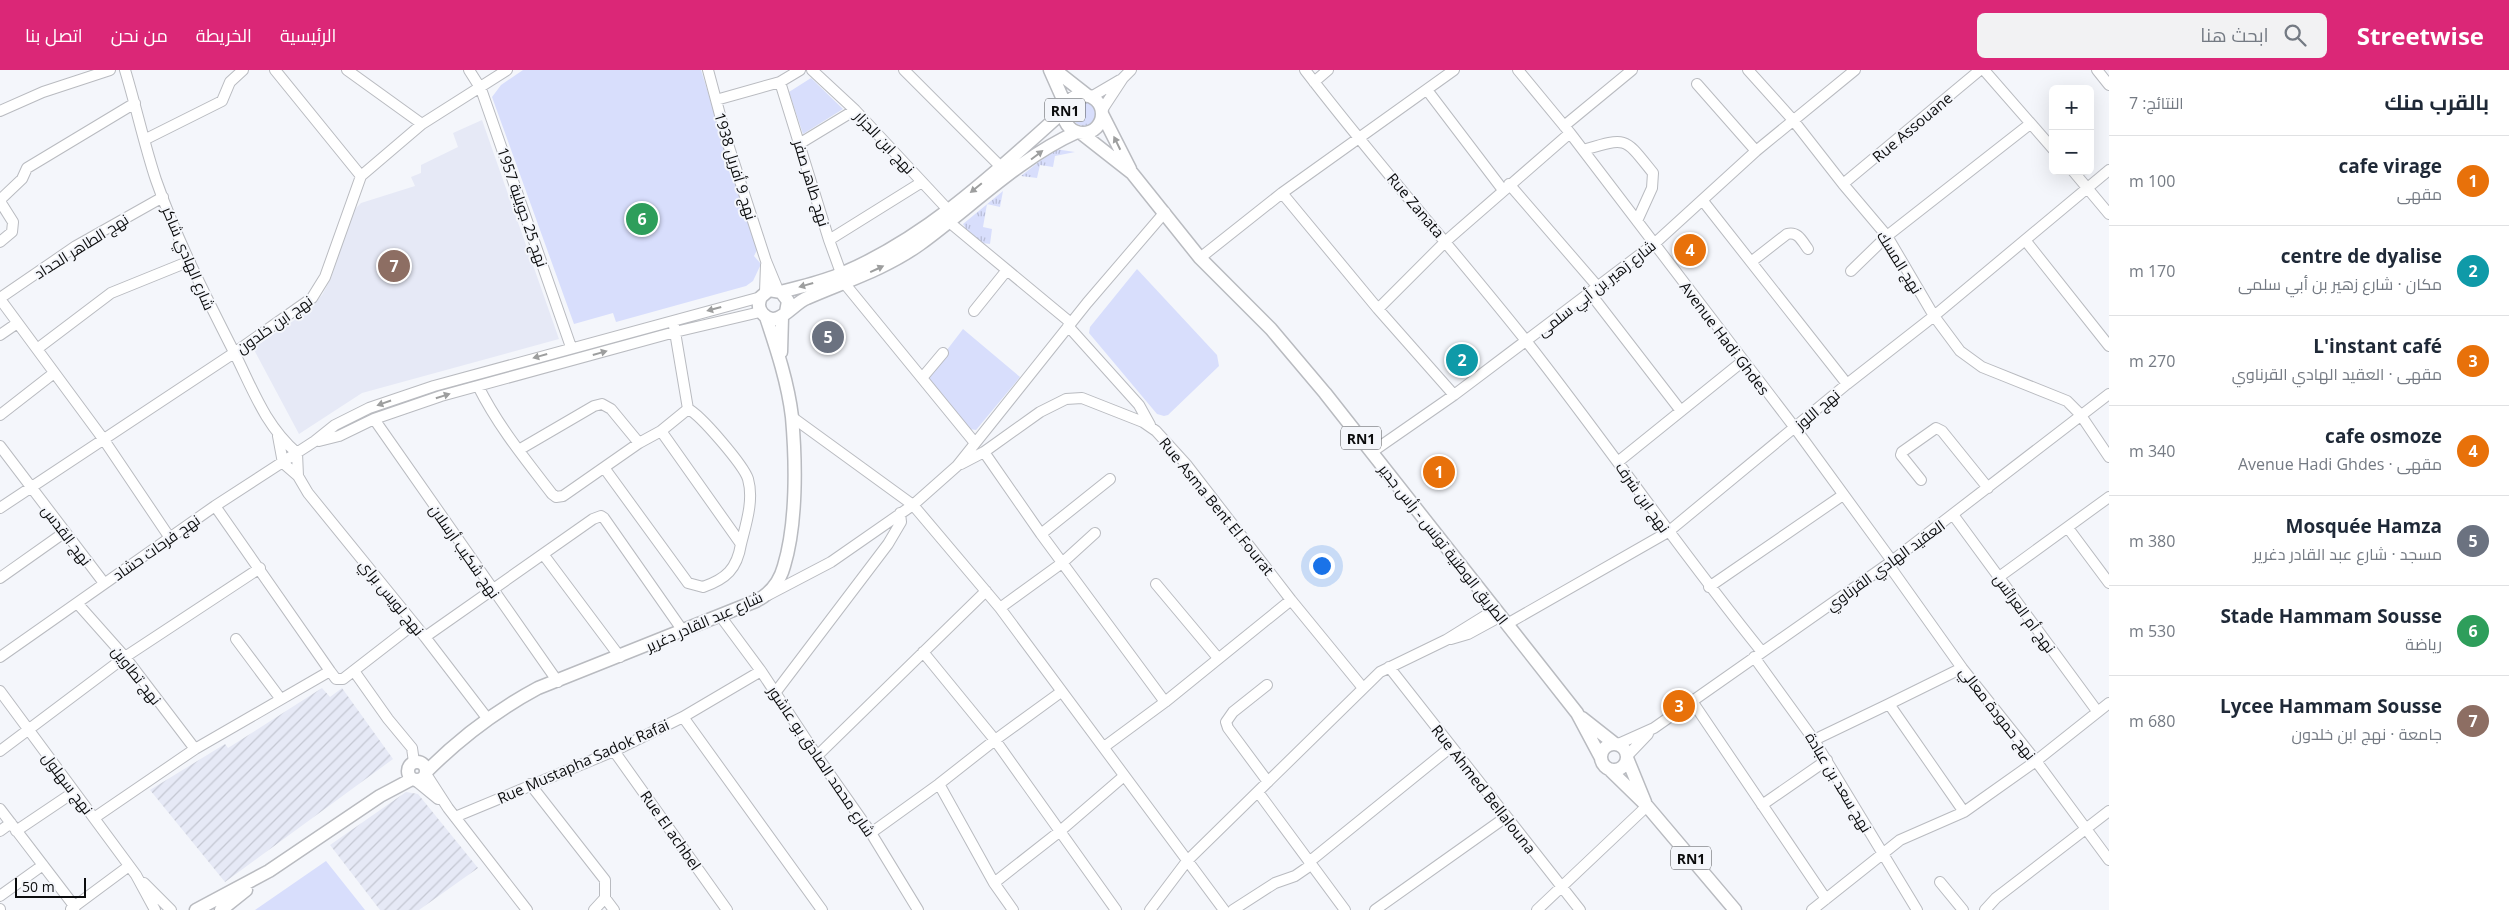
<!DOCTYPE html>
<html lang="ar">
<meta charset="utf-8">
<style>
body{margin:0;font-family:"Open Sans",Cairo,sans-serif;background:#f2f2f3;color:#1f2937;direction:rtl}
.controls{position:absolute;right:15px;top:15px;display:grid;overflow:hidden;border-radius:8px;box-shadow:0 5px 20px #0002}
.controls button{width:45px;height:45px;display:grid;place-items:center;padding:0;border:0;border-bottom:1px solid #e0e1e3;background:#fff;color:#1f2937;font:25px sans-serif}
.scale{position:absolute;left:15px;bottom:12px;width:71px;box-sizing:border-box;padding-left:5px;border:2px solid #0b0c0d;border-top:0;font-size:14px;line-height:18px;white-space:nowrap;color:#0b0c0d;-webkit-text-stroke:4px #f4f6fb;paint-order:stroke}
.you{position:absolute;left:1321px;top:495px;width:18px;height:18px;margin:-12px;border:4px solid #fff;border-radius:50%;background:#1a73e8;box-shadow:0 0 0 8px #1a73e833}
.badge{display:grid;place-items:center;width:32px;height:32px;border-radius:50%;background:#db2777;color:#fff;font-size:16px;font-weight:700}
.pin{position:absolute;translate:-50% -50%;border:2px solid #fff;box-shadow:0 1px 5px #0006}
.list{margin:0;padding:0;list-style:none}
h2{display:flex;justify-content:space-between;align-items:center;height:65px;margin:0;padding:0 20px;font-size:21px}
h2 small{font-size:16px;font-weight:400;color:#747a83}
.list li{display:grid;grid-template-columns:32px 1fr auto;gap:15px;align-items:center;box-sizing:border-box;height:90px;padding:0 20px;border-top:1px solid #e0e1e3}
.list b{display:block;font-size:19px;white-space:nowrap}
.list p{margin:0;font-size:16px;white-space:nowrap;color:#747a83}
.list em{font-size:16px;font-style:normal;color:#747a83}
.icon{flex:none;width:28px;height:28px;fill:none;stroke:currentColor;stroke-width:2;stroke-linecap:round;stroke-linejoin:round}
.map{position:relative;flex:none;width:2109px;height:840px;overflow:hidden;direction:ltr}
header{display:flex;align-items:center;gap:30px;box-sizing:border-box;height:70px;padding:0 25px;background:#db2777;color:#fff}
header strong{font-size:24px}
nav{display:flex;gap:28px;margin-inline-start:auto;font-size:18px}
.search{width:350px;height:45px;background:#f2f2f3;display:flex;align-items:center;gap:12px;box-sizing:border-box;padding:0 18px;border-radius:8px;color:#747a83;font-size:19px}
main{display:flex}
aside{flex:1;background:#fff}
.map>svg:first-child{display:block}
</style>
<header>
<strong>Streetwise</strong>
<div class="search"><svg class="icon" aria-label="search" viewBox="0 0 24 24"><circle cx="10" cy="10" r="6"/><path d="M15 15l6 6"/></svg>ابحث هنا</div>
<nav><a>الرئيسية</a><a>الخريطة</a><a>من نحن</a><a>اتصل بنا</a></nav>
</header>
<main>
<aside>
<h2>بالقرب منك<small>النتائج: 7</small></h2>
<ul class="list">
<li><span class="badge" style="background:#e8710a">1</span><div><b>cafe virage</b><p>مقهى</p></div><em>100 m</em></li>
<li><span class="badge" style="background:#0f9aa8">2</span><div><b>centre de dyalise</b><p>مكان · شارع زهير بن أبي سلمى</p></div><em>170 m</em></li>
<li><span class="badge" style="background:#e8710a">3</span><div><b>L'instant café</b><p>مقهى · العقيد الهادي القرناوي</p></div><em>270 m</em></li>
<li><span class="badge" style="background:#e8710a">4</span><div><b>cafe osmoze</b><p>مقهى · Avenue Hadi Ghdes</p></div><em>340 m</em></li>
<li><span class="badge" style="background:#6b7280">5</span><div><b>Mosquée Hamza</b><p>مسجد · شارع عبد القادر دغرير</p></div><em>380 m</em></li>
<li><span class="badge" style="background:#2e9e5b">6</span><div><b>Stade Hammam Sousse</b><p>رياضة</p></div><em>530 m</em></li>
<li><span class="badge" style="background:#8d6e63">7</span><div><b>Lycee Hammam Sousse</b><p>جامعة · نهج ابن خلدون</p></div><em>680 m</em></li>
</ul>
</aside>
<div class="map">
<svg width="2109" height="840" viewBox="0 0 2109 840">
<defs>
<pattern id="industrial-furrows" width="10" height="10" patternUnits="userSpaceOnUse" patternTransform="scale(1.25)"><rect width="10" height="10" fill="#e6e9f6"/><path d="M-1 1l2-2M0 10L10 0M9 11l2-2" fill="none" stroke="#c4c7d2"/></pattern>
<pattern id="grass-tufts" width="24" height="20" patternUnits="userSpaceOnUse" patternTransform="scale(1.25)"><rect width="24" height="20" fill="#d8defc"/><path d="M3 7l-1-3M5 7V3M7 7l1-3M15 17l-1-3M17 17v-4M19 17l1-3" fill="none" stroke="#b8bdd7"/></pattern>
</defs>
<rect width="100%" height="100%" fill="#f4f6fb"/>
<path fill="#e6e9f6" d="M482,50L559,269L362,323L299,364L253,278L305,243L322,225L331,208L352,142L361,133L415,116L411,107L421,103V95L458,77L453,63Z"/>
<path fill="url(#industrial-furrows)" d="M322,618L330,627L342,618L393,689L225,812L150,720L225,674L228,678Z
M406,722L418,724L478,798L419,840H380L330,775Z"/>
<path fill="url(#grass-tufts)" d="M1072 44a12 12 0 1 1 24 0a12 12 0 1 1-24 0Z
M1055,79L1075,82L1055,86L1053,97L1040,95L1037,108L1021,106Z
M1003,121L1000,137L987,134L983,157L992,159L990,174L974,172L963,154Z"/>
<path fill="#d8defc" d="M523,0H701L757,180L754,186L761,194L753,211L746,216L616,252L613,243L574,254L492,27L501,15Z
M811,8L843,39L803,64L789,22Z
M1137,199L1217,285L1219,296L1168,345L1164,346L1157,344L1089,263L1090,257Z
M963,259L1020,307L976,360L970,359L927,306Z
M326,791L365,840H255Z"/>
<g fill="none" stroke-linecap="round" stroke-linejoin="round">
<defs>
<path id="minor" d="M125,0C136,36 144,74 156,110C177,170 206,227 235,284C253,320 265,355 297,383L298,406
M275,0L361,106
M347,0L422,54
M469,0L481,19L571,277
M708,0L727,71L766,191L778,220
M812,0L855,40L952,144
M904,0L1005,101
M1305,0C1376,93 1454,180 1527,272C1607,374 1680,481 1762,582
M1518,0L1570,63L1795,358L1892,491
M1748,0L1793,50L1843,114L1887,166L1934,246L1960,281L1982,297L2067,331L2080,344L2109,387
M1984,0L2053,79
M2097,0L2109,15
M780,12L829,170L845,214L975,373
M1314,12L1328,0
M1697,14L1756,81
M1427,20L1503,120
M1091,27L1120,10
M716,30L780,12L800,0
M1102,40L1123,8L1131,0
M0,41L43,22L110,0
M1564,56L1632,0
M146,69L222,31L230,12L243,0
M799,74L855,40
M1583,80C1628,67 1624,67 1653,103L1652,118L1637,151
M2073,101L2109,144
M1509,114L1598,217
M1843,114L1980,0
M1282,123L1378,239L1454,325
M1703,131L1847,314
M949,152L1071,253
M829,170L922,112
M2025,170L2109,276
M0,172L12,162L13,152L1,133V129L22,109L27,98L135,33
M1200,188L1282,123L1454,0
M1751,192L1787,164C1798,161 1802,171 1808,179
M1851,201L1887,166L2030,54
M765,222L766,195
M1590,223L1681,341
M0,228L76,176L163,127
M0,229L104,370L170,468
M1378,239L1446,171L1570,63
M974,241L1007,200
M1068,256L1139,335L1150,355
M0,265L16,254
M37,279L111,223L190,191
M922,308L943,283
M478,316C498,356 525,389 552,424L556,427L563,426L639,373L661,361L688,339L674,256
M688,339C701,345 744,396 748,409C754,430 746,454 741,474
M0,345L54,303
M792,347L913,435L1000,538L1224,840
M374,349L558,612
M278,366L283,393L298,406L308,423L425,567L487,648
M319,371L339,366L374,349L441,326L675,262L760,242
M0,376L104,513
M522,378L594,336L602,334L611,339L639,373
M984,382L1041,464L1165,632
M1372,382L1454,325L1654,174L1756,81L1855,0
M1619,391L1743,291
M961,394L984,382L1040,342L1066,329L1082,328L1143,352L1156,361L1186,394L1291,530L1363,618
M605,399L688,513L703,517C726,509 737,499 741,474L661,361
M1921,410L1901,385L1902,382L1936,358L1942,361L1988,418
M0,438L234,283L312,228L325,207L361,106L422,54L507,0
M1954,446L2097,641
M2068,458L2109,513
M1041,464L1110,409
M543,484L620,587
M1888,494L1962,598L2036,691L2109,790
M1999,507L2109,427
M0,508L65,462
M1156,514L1218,588
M1709,517L1843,425
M768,525L831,492L913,435L957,396L1087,233L1165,142
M77,533L125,587L195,679
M1000,538L1062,493L1095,463
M721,547L761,601L817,686L871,763L918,840
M1507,554L1668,462L1847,314L1934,246L2109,100
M425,567L593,449L601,446L604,448L683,561
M236,569L280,628
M1451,569L1468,564L1501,546
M923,582L995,670L1116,840
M0,587L215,436L315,371L335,355L369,338L434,316L761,227
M1754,587L1814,670L1917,840
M1389,597L1580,840
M1962,598L1889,634L1964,742
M330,601L336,609H343L414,554
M354,601L388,649L412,678L414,692
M1267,615L1233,642L1226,652L1228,658L1268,712
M0,621L136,805L155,840
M775,623L888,474L901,452L900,443
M1692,631L1826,829
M683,647L822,840
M1814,670L1889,634
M1616,675L1654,658L1888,494L2109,324
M1104,677L1165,632L1291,530
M0,681L125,587L260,498
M614,681L727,840
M817,686L986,521
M1627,686L1648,664
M426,704L448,738L527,840
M416,711L438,729
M530,714L605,810V828L594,840
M939,714L995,670L1061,622
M1258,722L1345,840
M1762,735L1827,690
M0,739L75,837
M455,747L614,681L683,647L761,601
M94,748L195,679L330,601L215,436
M0,761L11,753
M16,761L74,722
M871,763L939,714L994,813L1013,840
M1309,792L1451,677
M1940,812L1963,840
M144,813L171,840
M994,813L1059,762L1124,706
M0,826L43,795
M605,828L614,840
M0,839V840
M71,839L129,796
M1150,840L1187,791L1380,602L1446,570L1496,539
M1233,840L1275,813L1295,806L1311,795
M1375,840L1506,747
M1537,840L1647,736
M1812,840L1900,770L1964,742L2036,691L2109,633
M1985,840L1996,828L2109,741"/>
<path id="major" d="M1050,0L1066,36
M1055,0L1088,26
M1064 44a19 19 0 1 1 38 0a19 19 0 1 1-38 0Z
M1102,44L1130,99
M1081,63L1132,103L1200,188L1271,259L1325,323L1577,643L1601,688
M781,222C802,216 824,212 843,203C928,167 997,101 1065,40
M786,242L788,231L781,222L769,220L761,227C758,233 758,239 763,244C777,260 793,233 807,228C846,211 885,199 920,174C971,137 1019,88 1077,62
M781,282L782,247
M1582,648L1615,674
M1601 687a13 13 0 1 1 26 0a13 13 0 1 1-26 0Z
M1627,688L1645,732
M408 701a9 9 0 1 1 18 0a9 9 0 1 1-18 0Z
M1609,699L1647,736L1735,840
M426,702C460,668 495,641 538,618L756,531C770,524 780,511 784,496C797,453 796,392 792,347C788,313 777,280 766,247
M196,840L269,801L380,726L412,709
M221,840L246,820"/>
</defs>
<use href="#minor" stroke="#b9bbc0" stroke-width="12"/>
<use href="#major" stroke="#b9bbc0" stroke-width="15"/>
<use href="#minor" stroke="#fff" stroke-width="10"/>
<use href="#major" stroke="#fff" stroke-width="12"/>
</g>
<defs><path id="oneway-solid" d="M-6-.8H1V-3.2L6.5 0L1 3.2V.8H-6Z" transform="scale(1.25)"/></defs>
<g fill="#9d9e9e">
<use href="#oneway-solid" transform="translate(1117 73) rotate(-116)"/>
<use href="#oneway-solid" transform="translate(1037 85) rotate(-37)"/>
<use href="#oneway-solid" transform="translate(976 118) rotate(141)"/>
<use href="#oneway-solid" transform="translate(877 199) rotate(-25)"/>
<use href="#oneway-solid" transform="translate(806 215) rotate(164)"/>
<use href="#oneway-solid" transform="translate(714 239) rotate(165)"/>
<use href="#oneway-solid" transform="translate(600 283) rotate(-16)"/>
<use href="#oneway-solid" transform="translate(540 286) rotate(164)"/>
<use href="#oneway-solid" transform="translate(443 326) rotate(-17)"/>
<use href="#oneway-solid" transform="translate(384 333) rotate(161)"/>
</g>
<g text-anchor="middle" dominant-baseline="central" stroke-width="4" stroke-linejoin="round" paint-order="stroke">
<g fill="#f4f6fb" stroke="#515254" stroke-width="1">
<rect x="1045" y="28.5" width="40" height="23" rx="4"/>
<rect x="1341" y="356.5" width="40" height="23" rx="4"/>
<rect x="1671" y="776.5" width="40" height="23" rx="4"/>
</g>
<g font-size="14" font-weight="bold" fill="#0b0c0d">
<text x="1065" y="40">RN1</text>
<text x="1361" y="368">RN1</text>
<text x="1691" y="788">RN1</text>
</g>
<g font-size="15" fill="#0b0c0d" stroke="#f4f6fb">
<text transform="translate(1912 57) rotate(-40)">Rue Assouane</text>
<text transform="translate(885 72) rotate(47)">نهج ابن الجزار</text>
<text transform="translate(736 96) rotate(73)">نهج 9 أفريل 1938</text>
<text transform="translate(812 113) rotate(73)">نهج طاهر صفر</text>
<text transform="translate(1416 135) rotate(50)">Rue Zanata</text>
<text transform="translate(523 137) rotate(71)">نهج 25 جويلية 1957</text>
<text transform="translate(81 176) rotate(-32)">نهج الطاهر الحداد</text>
<text transform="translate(189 188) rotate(67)">شارع الهادي شاكر</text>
<text transform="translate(1900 192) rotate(58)">نهج المسك</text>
<text transform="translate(1596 218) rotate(-38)">شارع زهير بن أبي سلمى</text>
<text transform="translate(274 254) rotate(-35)">نهج ابن خلدون</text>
<text transform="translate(1725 268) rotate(53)">Avenue Hadi Ghdes</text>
<text transform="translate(1817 339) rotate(-40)">نهج اللوز</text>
<text transform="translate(1643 427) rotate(55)">نهج ابن شرف</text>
<text transform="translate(1217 436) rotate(51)">Rue Asma Bent El Fourat</text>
<text transform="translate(67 465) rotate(53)">نهج القدس</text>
<text transform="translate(1444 474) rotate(52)">الطريق الوطنية تونس - رأس جدير</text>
<text transform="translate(156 477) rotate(-35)">نهج فرحات حشاد</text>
<text transform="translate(465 481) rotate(55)">نهج شكيب أرسلان</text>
<text transform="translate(1885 495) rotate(-36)">العقيد الهادي القرناوي</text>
<text transform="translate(392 527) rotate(51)">نهج لويس براي</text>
<text transform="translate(2025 543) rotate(54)">نهج أم العرائس</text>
<text transform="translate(704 551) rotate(-24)">شارع عبد القادر دغرير</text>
<text transform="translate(137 605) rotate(52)">نهج تطاوين</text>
<text transform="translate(1998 643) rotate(52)">نهج حمودة معالي</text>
<text transform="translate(583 691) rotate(-24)">Rue Mustapha Sadok Rafai</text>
<text transform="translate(822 691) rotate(56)">شارع محمد الصادق بو عاشور</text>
<text transform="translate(1839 712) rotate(59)">نهج سعد بن عبادة</text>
<text transform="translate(68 713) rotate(53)">نهج سهلول</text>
<text transform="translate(1484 719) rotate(52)">Rue Ahmed Bellalouna</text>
<text transform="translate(671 760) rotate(55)">Rue El achbel</text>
</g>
</g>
</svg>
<div class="controls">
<button>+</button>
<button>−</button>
</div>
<div class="scale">50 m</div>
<div class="you"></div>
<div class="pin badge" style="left:1439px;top:402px;background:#e8710a">1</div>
<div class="pin badge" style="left:1462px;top:290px;background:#0f9aa8">2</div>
<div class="pin badge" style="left:1679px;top:636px;background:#e8710a">3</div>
<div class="pin badge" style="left:1690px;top:180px;background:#e8710a">4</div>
<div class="pin badge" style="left:828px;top:267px;background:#6b7280">5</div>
<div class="pin badge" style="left:642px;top:149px;background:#2e9e5b">6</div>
<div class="pin badge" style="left:394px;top:196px;background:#8d6e63">7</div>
</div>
</main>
